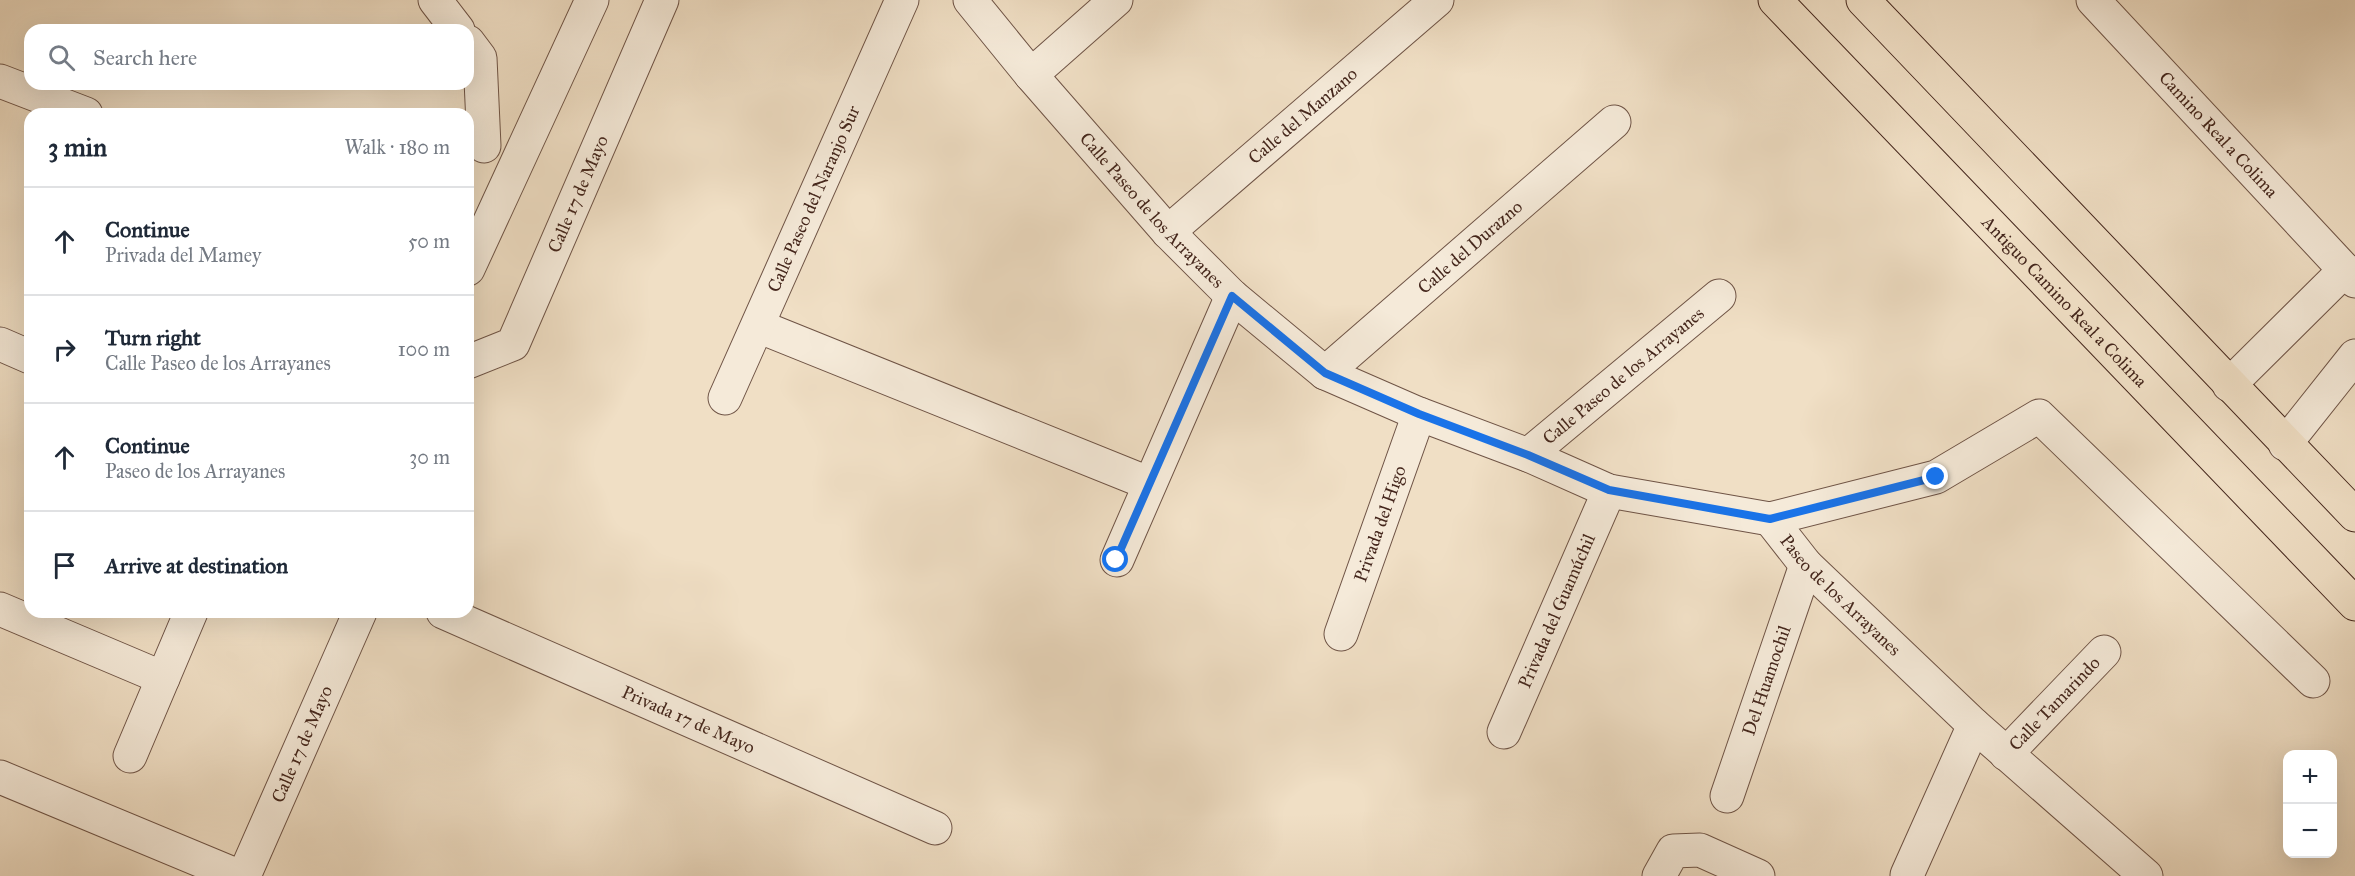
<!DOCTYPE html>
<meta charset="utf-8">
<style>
body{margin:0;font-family:"IM FELL Great Primer",serif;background:#f2f2f3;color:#1f2937}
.controls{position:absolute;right:18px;bottom:18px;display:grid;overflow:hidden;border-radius:12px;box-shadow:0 6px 24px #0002}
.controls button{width:54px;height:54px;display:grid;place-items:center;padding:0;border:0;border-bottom:2px solid #e0e1e3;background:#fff;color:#1f2937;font:30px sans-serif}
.stop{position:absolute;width:18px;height:18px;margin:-14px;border:4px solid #1a73e8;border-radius:50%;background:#fff}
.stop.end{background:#1a73e8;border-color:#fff;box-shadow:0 2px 6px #0008}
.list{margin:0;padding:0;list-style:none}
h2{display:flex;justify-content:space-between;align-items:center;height:78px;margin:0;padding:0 24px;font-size:26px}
h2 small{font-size:20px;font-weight:400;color:#747a83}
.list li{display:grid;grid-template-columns:39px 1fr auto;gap:18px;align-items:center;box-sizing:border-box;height:108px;padding:0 24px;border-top:2px solid #e0e1e3}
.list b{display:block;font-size:22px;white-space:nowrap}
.list p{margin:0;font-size:20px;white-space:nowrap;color:#747a83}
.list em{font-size:20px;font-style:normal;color:#747a83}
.icon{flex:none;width:33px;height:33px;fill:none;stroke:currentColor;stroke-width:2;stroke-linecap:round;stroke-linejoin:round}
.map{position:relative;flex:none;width:2355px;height:876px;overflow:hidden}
.search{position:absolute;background:#fff;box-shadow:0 6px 24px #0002;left:24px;top:24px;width:450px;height:66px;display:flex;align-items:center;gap:15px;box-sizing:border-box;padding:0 21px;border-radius:18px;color:#747a83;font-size:22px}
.panel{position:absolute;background:#fff;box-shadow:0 6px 24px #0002;left:24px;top:108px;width:450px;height:510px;border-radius:18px}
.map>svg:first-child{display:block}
</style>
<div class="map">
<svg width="2355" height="876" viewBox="0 0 2355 876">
<rect width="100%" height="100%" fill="#f0dfc5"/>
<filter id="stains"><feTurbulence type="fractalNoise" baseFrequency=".00333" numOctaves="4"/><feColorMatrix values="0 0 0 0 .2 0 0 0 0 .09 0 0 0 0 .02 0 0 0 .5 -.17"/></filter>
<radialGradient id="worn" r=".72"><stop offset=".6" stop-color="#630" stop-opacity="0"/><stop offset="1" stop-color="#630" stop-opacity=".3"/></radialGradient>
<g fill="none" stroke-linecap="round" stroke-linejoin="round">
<defs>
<g id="street">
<path d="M435,0L458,30"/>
<path id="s1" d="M970,0L1031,75L1168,232L1232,296L1325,373L1419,414L1528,455L1609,491L1770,519L1936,477L2039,416L2313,681"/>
<path id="s2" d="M2093,0L2355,281"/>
<path d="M468,42L480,58L484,146"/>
<path d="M1031,75L1116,0"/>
<path d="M0,81L86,114"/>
<path id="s3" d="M1168,232L1437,0"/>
<path d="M468,269L592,0"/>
<path d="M758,326L1148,483"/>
<path d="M0,344L30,357"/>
<path id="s4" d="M468,362L513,344L662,0"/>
<path id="s5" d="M1325,373L1614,122"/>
<path d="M2229,385L2345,270"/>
<path id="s6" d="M725,398L902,0"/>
<path d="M2285,444L2355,356"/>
<path id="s7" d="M1528,455L1719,296"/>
<path id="s8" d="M1770,519L1806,565L1974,725L2146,876"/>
<path d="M1117,560L1232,296"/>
<path d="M0,609L163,678"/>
<path id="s9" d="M443,612L935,828"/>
<path id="s10" d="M1341,634L1419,414"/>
<path id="s11" d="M1504,732L1609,491"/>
<path id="s12" d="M2006,754L2104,652"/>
<path d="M130,756L191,612"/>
<path d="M0,777L238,876"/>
<path id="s13" d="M1727,796L1806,565"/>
<path d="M1907,875L1974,725"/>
<path id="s14" d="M244,876L360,612"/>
<path d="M1659,876L1673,851L1700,850L1758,876"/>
</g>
<g id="primary">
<path id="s15" d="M1775,0L2355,604"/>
<path d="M1863,0L2355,515"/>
</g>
</defs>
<use href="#street" stroke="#6f5446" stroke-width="35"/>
<use href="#primary" stroke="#44261c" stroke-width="35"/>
<use href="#street" stroke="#f5ead9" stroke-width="33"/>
<use href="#primary" stroke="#f0dfc5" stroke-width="33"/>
</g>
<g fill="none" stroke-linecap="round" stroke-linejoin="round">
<path stroke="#1a73e8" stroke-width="8" d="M1116,560L1232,296L1325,373L1419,414L1528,455L1609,490L1770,519L1936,477"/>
</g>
<g text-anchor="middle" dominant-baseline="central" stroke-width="5" stroke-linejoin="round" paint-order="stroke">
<g font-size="18" fill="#44261c" stroke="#f5ead9">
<text stroke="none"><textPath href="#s3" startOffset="178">Calle del Manzano</textPath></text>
<text stroke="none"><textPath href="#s2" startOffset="184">Camino Real a Colima</textPath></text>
<text stroke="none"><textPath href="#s4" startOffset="212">Calle 17 de Mayo</textPath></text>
<text stroke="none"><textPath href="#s6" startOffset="218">Calle Paseo del Naranjo Sur</textPath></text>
<text stroke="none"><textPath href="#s1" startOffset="278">Calle Paseo de los Arrayanes</textPath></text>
<text stroke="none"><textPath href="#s5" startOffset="192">Calle del Durazno</textPath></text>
<text stroke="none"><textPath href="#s15" startOffset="418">Antiguo Camino Real a Colima</textPath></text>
<text stroke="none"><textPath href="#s7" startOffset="124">Calle Paseo de los Arrayanes</textPath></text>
<text stroke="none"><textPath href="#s10" startOffset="117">Privada del Higo</textPath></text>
<text stroke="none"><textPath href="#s8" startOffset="104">Paseo de los Arrayanes</textPath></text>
<text stroke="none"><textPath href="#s11" startOffset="132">Privada del Guamúchil</textPath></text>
<text stroke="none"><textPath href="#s13" startOffset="122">Del Huamochil</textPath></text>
<text stroke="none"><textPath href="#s12" startOffset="70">Calle Tamarindo</textPath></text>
<text stroke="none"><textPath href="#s9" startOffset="268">Privada 17 de Mayo</textPath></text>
<text stroke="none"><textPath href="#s14" startOffset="144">Calle 17 de Mayo</textPath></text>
</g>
</g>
<rect width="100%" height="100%" filter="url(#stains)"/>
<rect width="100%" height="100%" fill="url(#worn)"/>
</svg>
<div class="controls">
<button>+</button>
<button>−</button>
</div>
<div class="stop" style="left:1116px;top:560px"></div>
<div class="stop end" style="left:1936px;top:477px"></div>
<div class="search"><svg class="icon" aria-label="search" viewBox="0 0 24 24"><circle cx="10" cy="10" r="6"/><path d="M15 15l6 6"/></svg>Search here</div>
<section class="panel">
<h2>3 min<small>Walk · 180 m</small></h2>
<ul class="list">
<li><svg class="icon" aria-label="ahead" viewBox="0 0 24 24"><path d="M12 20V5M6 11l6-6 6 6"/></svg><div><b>Continue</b><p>Privada del Mamey</p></div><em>50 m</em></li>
<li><svg class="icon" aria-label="right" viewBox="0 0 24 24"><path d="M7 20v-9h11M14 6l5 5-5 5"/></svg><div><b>Turn right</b><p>Calle Paseo de los Arrayanes</p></div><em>100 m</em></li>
<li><svg class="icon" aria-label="ahead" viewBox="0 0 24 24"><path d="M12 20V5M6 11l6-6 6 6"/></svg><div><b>Continue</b><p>Paseo de los Arrayanes</p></div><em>30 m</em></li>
<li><svg class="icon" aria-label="arrive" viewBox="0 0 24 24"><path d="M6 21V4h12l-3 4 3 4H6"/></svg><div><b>Arrive at destination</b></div></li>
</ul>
</section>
</div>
